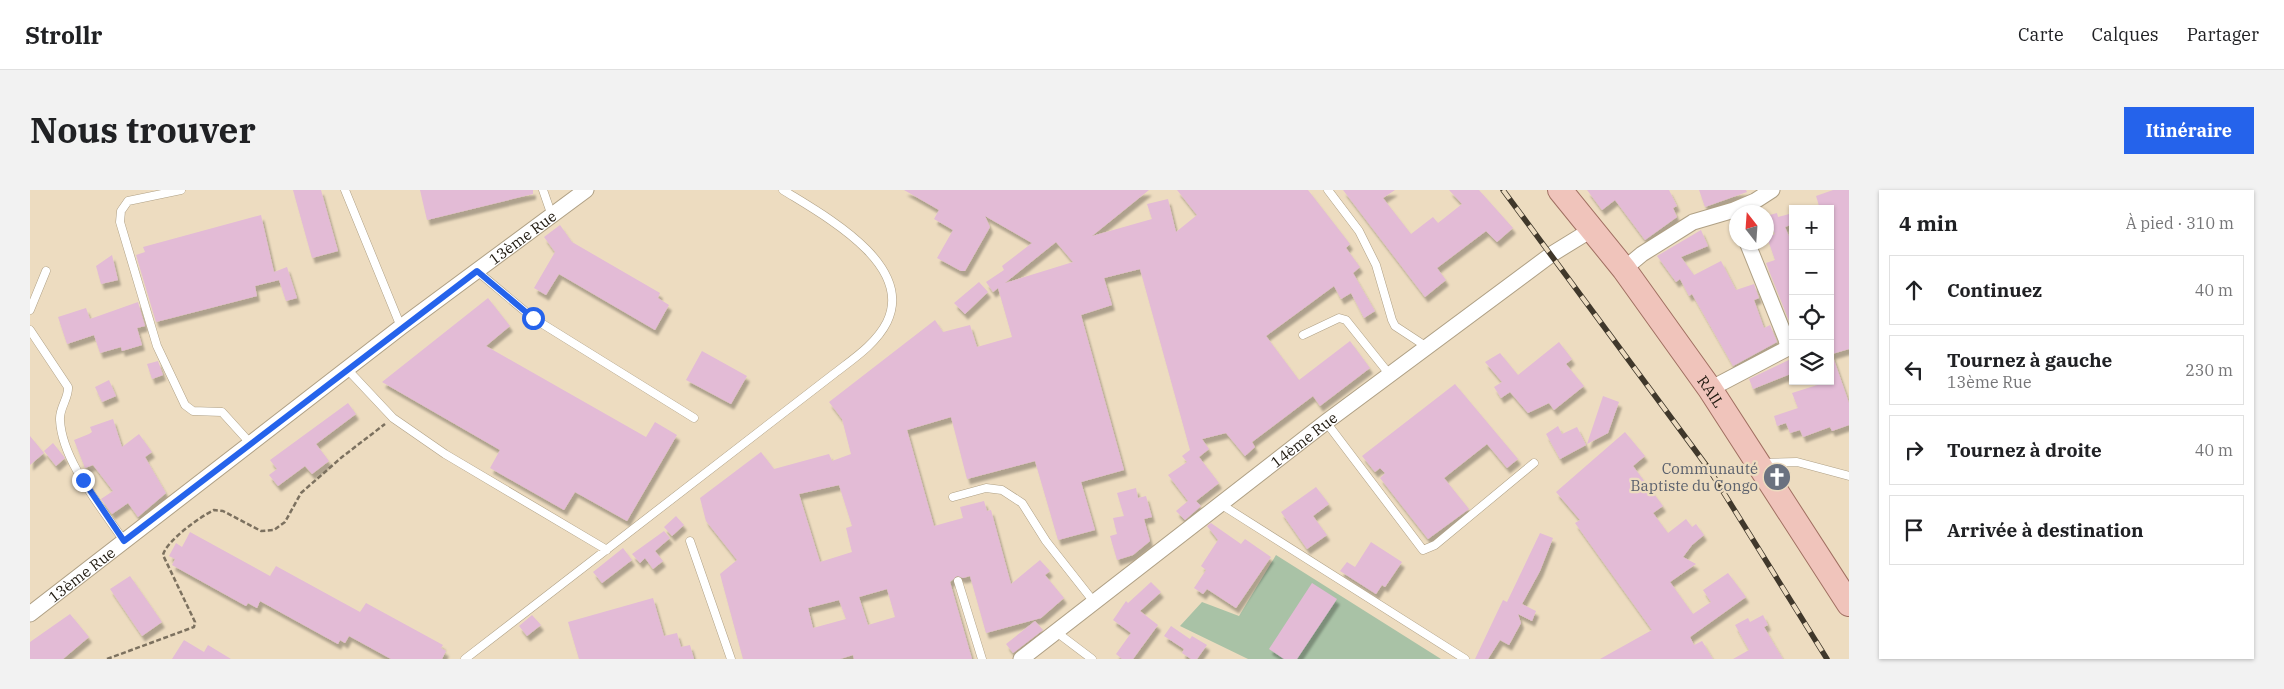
<!DOCTYPE html>
<html lang="fr">
<meta charset="utf-8">
<style>
body{margin:0;font-family:"IBM Plex Serif",serif;background:#f2f2f2;color:#202124}
.controls{position:absolute;right:15px;top:15px;display:grid;overflow:hidden;border-radius:0px;box-shadow:0 1px 4px #0004}
.controls button{width:45px;height:45px;display:grid;place-items:center;padding:0;border:0;border-bottom:1px solid #e0e0e0;background:#fff;color:#202124;font:25px sans-serif}
.compass{position:absolute;left:1699px;top:15px;width:45px;height:45px;border-radius:50%;background:#fff;box-shadow:0 1px 4px #0004;rotate:343deg}
.stop{position:absolute;width:15px;height:15px;margin:-11px;border:4px solid #2563eb;border-radius:50%;background:#fff}
.stop.end{background:#2563eb;border-color:#fff;box-shadow:0 1px 5px #0008}
.list{margin:0;padding:0;list-style:none}
h2{display:flex;justify-content:space-between;align-items:center;height:65px;margin:0;padding:0 20px;font-size:21px}
h2 small{font-size:16px;font-weight:400;color:#757577}
.list li{display:grid;grid-template-columns:32px 1fr auto;gap:15px;align-items:center;box-sizing:border-box;height:70px;margin:0 10px 10px;padding:0 10px;border:1px solid #e0e0e0;border-radius:0px}
.list b{display:block;font-size:19px;white-space:nowrap}
.list p{margin:0;font-size:16px;white-space:nowrap;color:#757577}
.list em{font-size:16px;font-style:normal;color:#757577}
.icon{flex:none;width:28px;height:28px;fill:none;stroke:currentColor;stroke-width:2;stroke-linecap:round;stroke-linejoin:round}
.map{position:relative;flex:none;width:1819px;height:469px;overflow:hidden;border-radius:0px}
header{display:flex;align-items:center;gap:30px;box-sizing:border-box;height:70px;padding:0 25px;background:#fff;border-bottom:1px solid #e0e0e0}
header strong{font-size:24px}
nav{display:flex;gap:28px;margin-inline-start:auto;font-size:18px}
.intro{display:flex;align-items:center;justify-content:space-between;box-sizing:border-box;height:120px;padding:0 30px}
h1{margin:0;font-size:35px}
.button{padding:12px 22px;border-radius:0px;background:#2563eb;color:#fff;font-size:18px;font-weight:700}
main{display:flex;gap:30px;padding:0 30px}
aside{flex:1;background:#fff;border-radius:0px;box-shadow:0 1px 4px #0004}
.map>svg:first-child{display:block}
</style>
<header>
<strong>Strollr</strong>
<nav><a>Carte</a><a>Calques</a><a>Partager</a></nav>
</header>
<div class="intro"><h1>Nous trouver</h1><a class="button">Itinéraire</a></div>
<main>
<div class="map">
<svg width="1819" height="469" viewBox="0 0 1819 469">
<defs>
<filter id="shadow"><feDropShadow dx="3" dy="5.5" stdDeviation="1" flood-color="#0004"/></filter>
</defs>
<rect width="100%" height="100%" fill="#eddcc0"/>
<path fill="#a9c2a6" d="M1246,365L1411,469H1218L1150,436L1172,412L1209,426Z"/>
<path fill="#e3bbd6" fill-rule="evenodd" filter="url(#shadow)" d="M263,0H291L308,61L282,68Z
M390,0H503V4L397,30Z
M874,0H1119L1062,46L1122,29L1117,14L1138,9L1146,42L1167,25L1147,0H1278L1320,54L1316,58L1330,77L1323,83L1345,121L1334,128L1321,103L1311,109L1304,96L1236,146L1269,190L1320,151L1340,178L1290,216L1283,206L1222,252L1225,257L1215,266L1196,243L1172,249L1179,259L1169,267L1189,293L1166,311L1171,316L1155,330L1146,321L1158,311L1138,285L1157,272L1152,266L1160,260L1110,79L1074,88L1082,115L1051,125L1094,280L1051,292L1065,340L1028,350L1005,271L937,289L921,227L877,240L904,336L933,328L930,317L954,311L957,321L961,320L981,394L1010,370L1020,381L1015,385L1034,408L1011,428L956,443L940,386L933,388L927,386L920,392L942,469H824L823,465L810,469H713L690,384L707,370L676,331L670,308L731,262L744,279L799,264L802,271L821,264L812,229L799,212L905,130L913,142L940,135L947,157L982,147L968,98L963,102L956,92L974,80L972,76L1002,53L955,26L960,37L935,81H931L907,68L923,40L904,29L909,20ZM1026,52L1043,72L975,93ZM809,295L822,336L816,338L822,362L790,372L769,304ZM857,399L865,427L838,435L829,407ZM809,410L816,429L783,438L778,418Z
M1313,0H1365L1353,8L1381,44L1403,27L1408,33L1432,14L1419,0H1449L1483,38L1467,52L1456,41L1407,78L1416,90L1395,107Z
M1557,0H1639L1647,16L1643,18L1647,27L1615,50L1585,10L1572,20Z
M1669,0H1716L1717,2L1675,17Z
M1803,0H1819V159L1802,164L1819,213V235L1802,241L1800,237L1773,247L1770,240L1760,243L1756,233L1747,236L1744,226L1768,218L1762,203L1800,191V19H1790L1786,6Z
M1747,23L1748,27L1763,23V34L1755,37L1763,56V141L1736,73L1745,70L1737,47L1745,44L1736,26Z
M231,25L244,82L257,77L267,108L256,111L249,90L225,96L227,106L126,132L106,65L115,62L113,57Z
M530,35L542,52L630,103L628,108L639,115L625,140L529,84L516,105L504,98L525,62L514,47Z
M1671,40L1678,56L1651,67L1664,85L1691,71L1706,100L1724,94L1729,108L1724,110L1734,138L1740,135L1747,152L1703,176L1662,104L1659,106L1650,89L1646,92L1627,66Z
M82,65L88,90L71,94L66,76Z
M949,92L958,102L935,124L924,113Z
M458,108L480,136L456,156L616,247L625,232L647,245L597,331L545,302L534,320L460,278L470,260L352,192Z
M108,112L115,136L107,138L112,155L92,161L91,157L70,163L64,145L37,154L28,127L56,118L60,129Z
M1529,152L1542,169L1536,174L1554,196L1524,220L1519,213L1498,223L1480,202L1471,208L1464,197L1472,192L1455,172L1470,163L1488,185Z
M672,161L717,186L701,214L656,190Z
M1763,168V183L1723,199L1719,189Z
M128,171L133,185L122,189L117,174Z
M79,190L86,206L72,212L65,197Z
M1425,194L1488,269L1477,278L1457,254L1414,288L1439,319L1398,349L1350,288L1355,283L1350,278L1345,282L1332,266Z
M1573,206L1589,212L1578,243L1557,254Z
M318,213L326,224L286,254L299,271L282,284L275,276L248,296L239,285L247,279L240,270Z
M83,229L92,257L109,244L122,262L115,267L136,303L108,327L98,313L82,324L71,309L83,301L63,275L55,278L44,250L59,244L62,242L60,237Z
M1528,236L1532,244L1547,237L1556,255L1530,269L1516,244Z
M1595,242L1615,266L1603,276L1633,316L1623,323L1638,343L1656,329L1662,337L1666,334L1674,345L1662,355L1653,367L1666,374L1640,392L1663,424L1681,412L1673,400L1698,383L1716,407L1660,447L1664,455L1672,451L1683,469H1570L1622,440L1545,333L1550,330L1526,302Z
M0,246L14,263L0,275Z
M23,253L35,268L26,276L14,261Z
M1286,297L1299,314L1283,326L1297,345L1277,359L1251,322Z
M1106,298L1108,308L1116,306L1122,327L1114,329L1120,351L1103,365L1087,370L1080,346L1087,344L1083,328L1094,326L1087,303Z
M646,326L654,335L642,346L634,337Z
M1181,333L1211,354L1215,349L1241,367L1206,418L1177,399L1173,404L1164,398L1176,380L1171,376L1188,350L1177,336Z
M634,341L640,348L625,361L633,371L623,379L615,368L610,373L602,364Z
M160,342L240,386L246,376L330,422L336,413L413,455L411,458L416,461L412,469H361L319,446L315,453L310,450L308,454L230,411L227,418L218,413L216,416L142,375L145,369L139,366L146,353L152,357Z
M1510,343L1523,348L1510,381L1492,414L1506,421L1502,431L1488,424L1491,433L1479,455L1470,450L1458,469H1445L1473,410L1477,412Z
M1341,352L1372,372L1355,397L1352,395L1346,404L1310,381L1317,372L1325,377Z
M593,358L602,370L572,393L563,382Z
M100,386L132,432L112,446L80,399Z
M1121,392L1131,402L1110,421L1128,435L1103,469H1092L1086,464L1101,443L1083,430L1096,411L1098,413Z
M1282,393L1307,409L1267,469H1254L1239,459Z
M623,408L634,446L647,443L651,457L660,455L664,469H549L538,432Z
M40,424L59,447L33,469H0V452Z
M502,425L511,435L497,446L489,436Z
M1733,425L1738,435L1734,437L1753,469H1703L1719,460L1705,435L1718,428L1720,432Z
M1005,431L1013,440L983,463L976,454Z
M1141,436L1160,449L1162,446L1177,455L1167,469H1161L1152,463L1154,459L1134,446Z
M154,450L174,462L178,455L201,469H142Z"/>
<g fill="none" stroke-linecap="round" stroke-linejoin="round">
<defs>
<path id="service" d="M151,0L98,11L91,21L90,32L127,156L155,215L163,221L192,222L221,254
M315,0L371,137
M513,0L522,26
M1298,0L1329,41L1346,75L1362,130L1365,136L1397,157
M447,81L503,128L664,228
M0,120L16,81
M0,140L38,197C39,208 29,218 30,230C32,271 72,318 94,351
M1273,145L1309,128L1316,130L1360,185
M317,179L363,228L415,264L577,360
M1296,232L1393,360L1405,355L1504,273
M1731,273L1767,272L1819,286
M923,307L956,298L972,300L992,313L1016,351L1064,412
M1192,315L1435,469
M660,351L701,469
M928,391L952,469
M1025,441L1062,469
M435,469L805,183C823,169 846,154 857,132C885,74 793,25 753,0"/>
<g id="minor">
<path d="M1594,79L1612,64L1663,32L1704,20L1725,11L1742,0"/>
<path d="M1680,199L1758,158L1756,149L1717,52"/>
<path id="s1" d="M0,424L371,137L556,0"/>
<path id="s2" d="M991,469L1296,232L1522,64L1561,40"/>
</g>
<g id="primary">
<path id="s3" d="M1530,0L1594,79L1680,199L1819,414"/>
</g>
</defs>
<use href="#service" stroke="#afa085" stroke-width="9"/>
<use href="#minor" stroke="#afa085" stroke-width="17"/>
<use href="#primary" stroke="#a06f61" stroke-width="26"/>
<path stroke="#7c715f" stroke-width="2.5" stroke-dasharray="5 2.5" stroke-linecap="butt" d="M77,469L164,437L165,432L133,365C136,351 171,326 184,320L193,321L231,341L244,340L255,332L271,303L312,267L355,234"/>
<use href="#service" stroke="#fff" stroke-width="8"/>
<use href="#minor" stroke="#fff" stroke-width="15"/>
<use href="#primary" stroke="#f0c4bb" stroke-width="24"/>
<defs>
<path id="rail" d="M1473,0L1679,279L1797,469"/>
</defs>
<use href="#rail" stroke="#40382b" stroke-width="5.5"/>
<use href="#rail" stroke="#eddcc0" stroke-width="4" stroke-dasharray="11" stroke-linecap="butt"/>
</g>
<g fill="none" stroke-linecap="round" stroke-linejoin="round">
<path stroke="#2563eb" stroke-width="6" d="M53,290L94,351L447,81L503,128"/>
</g>
<defs>
<symbol id="church-disc" viewBox="-11 -11 22 22"><circle r="9.5" fill="#6b7280" stroke="#eddcc0"/><path d="M-1.2-6h2.4v3.5h3.3v2.4h-3.3V6h-2.4V-.1h-3.3v-2.4h3.3Z" fill="#fff"/></symbol>
</defs>
<g fill-rule="evenodd">
<use href="#church-disc" x="1731" y="271" width="32" height="32"/>
</g>
<g text-anchor="middle" dominant-baseline="central" stroke-width="4.5" stroke-linejoin="round" paint-order="stroke">
<g font-size="15" fill="#1f190f" stroke="#eddcc0">
<text stroke="none"><textPath href="#s1" startOffset="620">13ème Rue</textPath></text>
<text stroke="none"><textPath href="#s3" startOffset="252">RAIL</textPath></text>
<text stroke="none"><textPath href="#s2" startOffset="358">14ème Rue</textPath></text>
<text stroke="none"><textPath href="#s1" startOffset="65">13ème Rue</textPath></text>
</g>
<g font-size="15" fill="#5b616d" stroke="#eddcc0" text-anchor="end">
<text x="1728" y="278">Communauté<tspan x="1728" dy="17">Baptiste du Congo</tspan></text>
</g>
</g>
</svg>
<div class="controls">
<button>+</button>
<button>−</button>
<button><svg class="icon" aria-label="locate" viewBox="0 0 24 24"><circle cx="12" cy="12" r="6"/><path d="M12 2v4M12 18v4M2 12h4M18 12h4"/></svg></button>
<button><svg class="icon" aria-label="layers" viewBox="0 0 24 24"><path d="M12 4l9 5-9 5-9-5zM3 14l9 5 9-5"/></svg></button>
</div>
<svg class="compass" viewBox="-18 -18 36 36"><path d="M0-13l5 13h-10z" fill="#e53935"/><path d="M0 13l5-13h-10z" fill="#757577"/></svg>
<div class="stop" style="left:503px;top:128px"></div>
<div class="stop end" style="left:53px;top:290px"></div>
</div>
<aside>
<h2>4 min<small>À pied · 310 m</small></h2>
<ul class="list">
<li><svg class="icon" aria-label="ahead" viewBox="0 0 24 24"><path d="M12 20V5M6 11l6-6 6 6"/></svg><div><b>Continuez</b></div><em>40 m</em></li>
<li><svg class="icon" aria-label="left" viewBox="0 0 24 24"><path d="M17 20v-9H6M10 6l-5 5 5 5"/></svg><div><b>Tournez à gauche</b><p>13ème Rue</p></div><em>230 m</em></li>
<li><svg class="icon" aria-label="right" viewBox="0 0 24 24"><path d="M7 20v-9h11M14 6l5 5-5 5"/></svg><div><b>Tournez à droite</b></div><em>40 m</em></li>
<li><svg class="icon" aria-label="arrive" viewBox="0 0 24 24"><path d="M6 21V4h12l-3 4 3 4H6"/></svg><div><b>Arrivée à destination</b></div></li>
</ul>
</aside>
</main>
